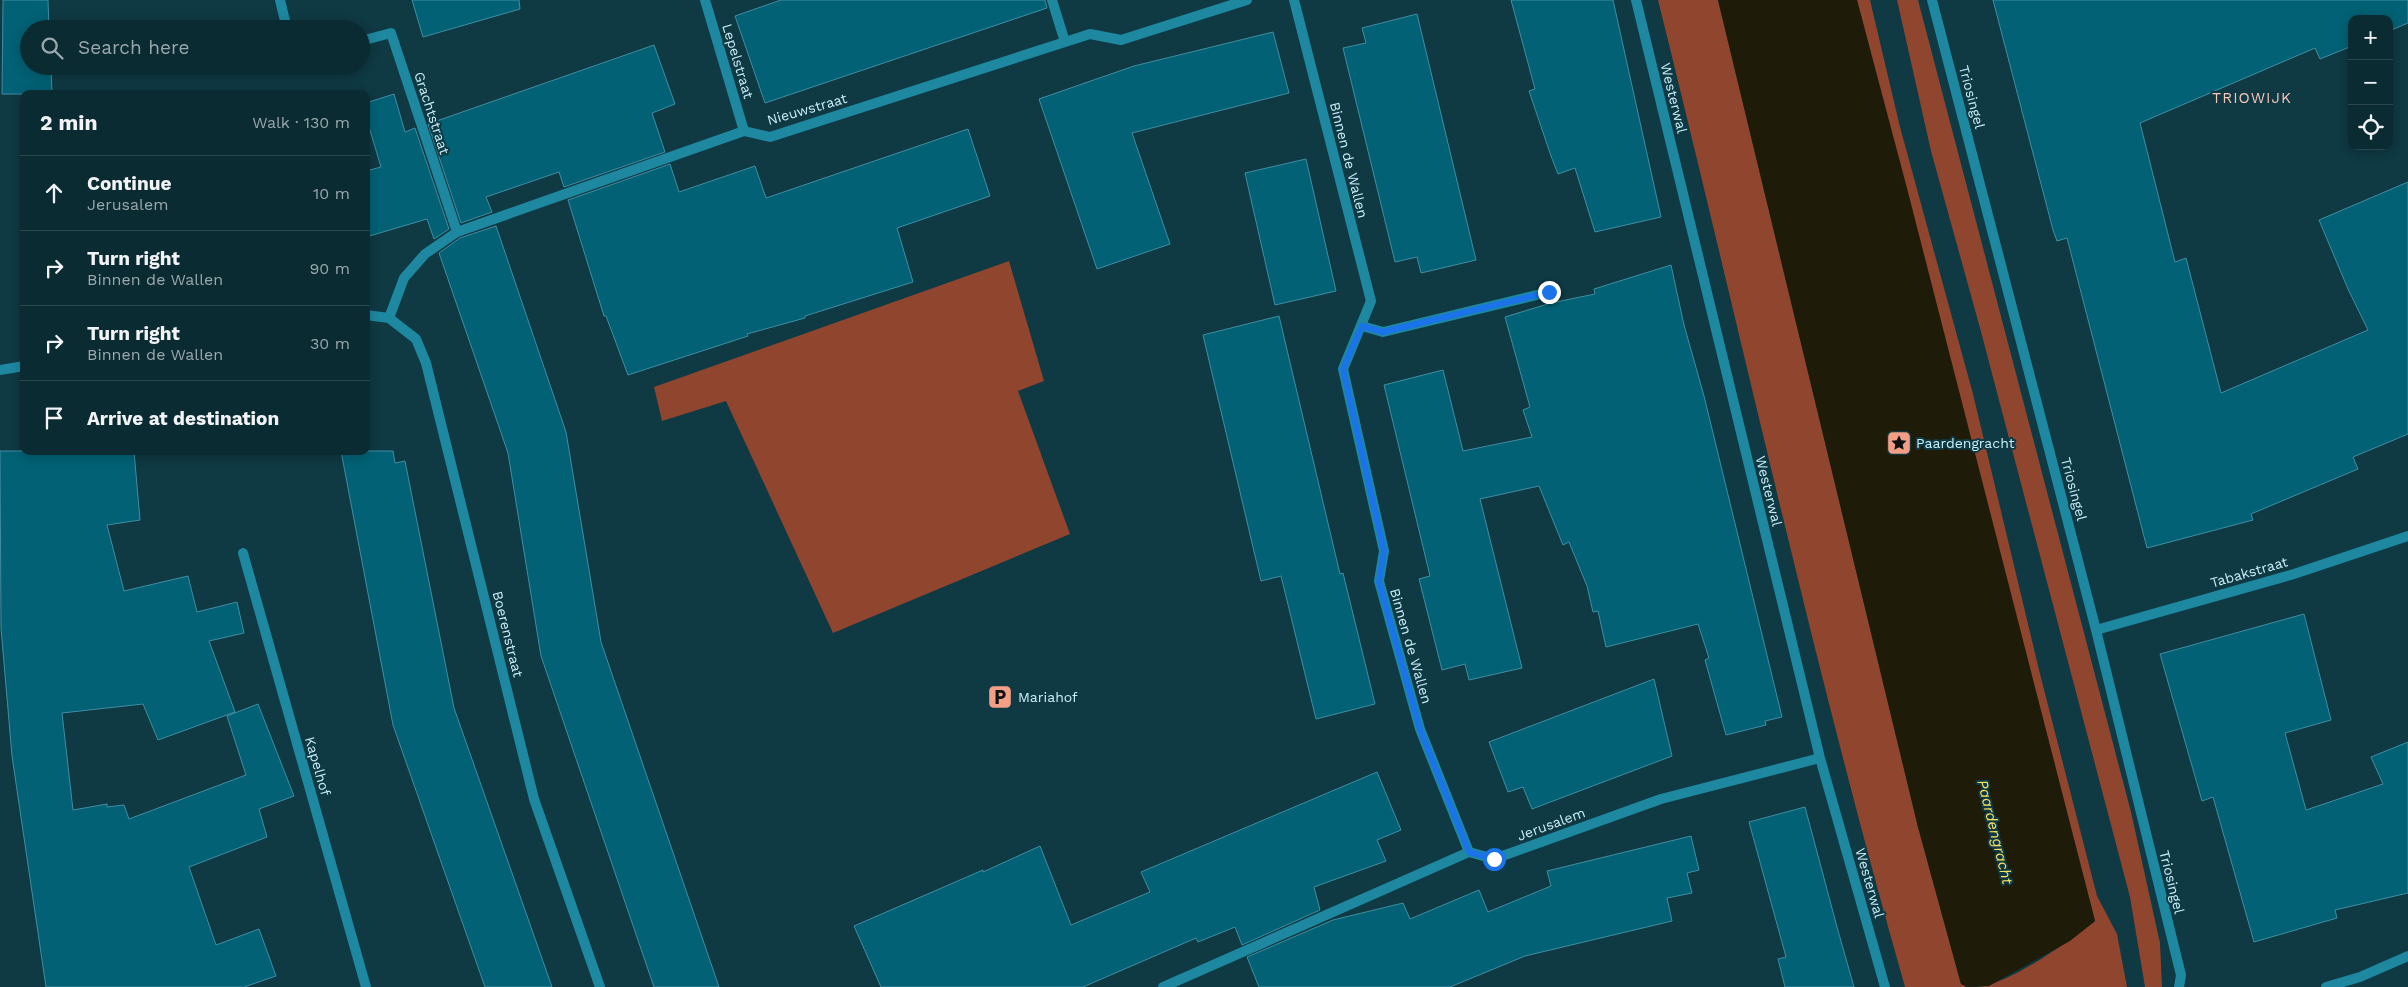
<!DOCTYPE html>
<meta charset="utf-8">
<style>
body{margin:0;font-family:"Work Sans",sans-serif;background:#19373e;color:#f1f3f6}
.controls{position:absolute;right:15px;top:15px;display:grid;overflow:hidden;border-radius:10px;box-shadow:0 2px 12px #0003}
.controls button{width:45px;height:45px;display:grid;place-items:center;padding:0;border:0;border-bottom:1px solid #2b474d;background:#0b2b32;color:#f1f3f6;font:25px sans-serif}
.stop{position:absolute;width:15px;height:15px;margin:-11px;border:4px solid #1a73e8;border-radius:50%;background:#fff}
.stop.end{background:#1a73e8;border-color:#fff;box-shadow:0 1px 5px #0008}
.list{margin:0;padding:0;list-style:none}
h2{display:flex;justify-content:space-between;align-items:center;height:65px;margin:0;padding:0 20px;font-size:21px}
h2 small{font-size:16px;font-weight:400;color:#9aa7ac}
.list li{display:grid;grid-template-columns:32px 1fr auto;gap:15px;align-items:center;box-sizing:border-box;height:75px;padding:0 20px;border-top:1px solid #2b474d}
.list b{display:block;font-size:19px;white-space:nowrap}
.list p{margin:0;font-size:16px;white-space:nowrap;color:#9aa7ac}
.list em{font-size:16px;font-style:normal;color:#9aa7ac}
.icon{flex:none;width:28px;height:28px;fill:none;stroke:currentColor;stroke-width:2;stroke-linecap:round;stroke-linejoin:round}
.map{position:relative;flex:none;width:2408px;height:987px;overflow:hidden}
.search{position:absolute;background:#0b2b32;box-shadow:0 2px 12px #0003;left:20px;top:20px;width:350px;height:55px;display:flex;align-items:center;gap:12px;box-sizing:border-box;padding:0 18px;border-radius:28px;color:#9aa7ac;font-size:19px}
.panel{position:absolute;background:#0b2b32;box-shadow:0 2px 12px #0003;left:20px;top:90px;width:350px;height:365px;border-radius:10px}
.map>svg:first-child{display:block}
</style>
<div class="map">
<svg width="2408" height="987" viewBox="0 0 2408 987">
<rect width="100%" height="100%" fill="#0f3943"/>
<path fill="#8f452e" d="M1658,0H1718L1918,827L1961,984L1967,987H1905C1812,661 1740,329 1658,0Z
M1857,0H1870L1900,127L1973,394L2039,670L2097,896L2117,934L2127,987H1977C2008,985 2070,941 2095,921Z
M1897,0H1918L2131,812L2160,943L2162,987H2145L2130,897L1980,328L1931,151Z
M1009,261L1044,381L1018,391L1070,534L833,633L726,401L662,421L654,387Z"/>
<path fill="#1f1b09" d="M1718,0H1857L1908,192L2095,921L2070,941L1989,986L1967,987L1961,984L1918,827Z"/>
<path fill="#026174" stroke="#418ea2" d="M3,0H48L49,29H29V66H51L52,94H2Z
M412,0H519L520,9L423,37Z
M781,0H1045L1047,8L765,103L735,16Z
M1511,0H1613L1661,217L1595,232L1575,168L1558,174L1551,156L1529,91L1535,89Z
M1993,0H2408V23L2389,31V19H2352V46L2320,59L2315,48L2140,123L2175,262L2186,258L2221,393L2368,330L2348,289L2319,220L2408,182V434L2353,457L2358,469L2251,514L2253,520L2147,548L2067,238L2057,241L2053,230Z
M1417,14L1476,260L1421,273L1417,257L1395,262L1343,48L1366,43L1362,28Z
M1273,32L1289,93L1132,133L1170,244L1097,269L1039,99L1134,66Z
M654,45L675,104L652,113L665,152L564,187L559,172L486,197L492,212L461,223L428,124Z
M394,94L405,132L415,128L449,229L434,239L427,219L366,237V171L381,167L366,117V103Z
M968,129L990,196L897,228L913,282L805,316V318L747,334L748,336L628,375L606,316H604L568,200L670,164L679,192L755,166L766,198Z
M1306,159L1336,291L1275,305L1245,173Z
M496,226L566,432L601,642L719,987H654L541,656L508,453L439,253L460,238Z
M1671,265L1684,325L1704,396L1782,717L1765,721L1766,725L1726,735L1705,660L1709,658L1698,624L1606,647L1598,611L1593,612L1587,586L1569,542L1563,545L1539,486L1480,499L1522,668L1469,680L1465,664L1442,670L1419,579L1430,576L1384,385L1443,370L1463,451L1532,437L1523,410L1530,407L1505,317L1551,303L1595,294L1594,289Z
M1279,316L1340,574L1343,573L1375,704L1316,719L1281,576L1261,581L1203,335Z
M0,451H134L140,520L107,525L124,591L188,576L197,612L237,602L244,633L209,641L235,712L158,740L143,704L62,713L73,810L107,804V807L124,805L129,819L246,775L227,716L258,704L294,796L259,809L267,837L189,867L216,945L259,929L276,976L244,987H46L12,756L1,628Z
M341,451H393L395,463L405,461L454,708L552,987H485L393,725Z
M2304,614L2331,720L2285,733L2306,810L2383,784L2371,757L2408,742V893L2335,910L2337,918L2254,942L2213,797L2202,801L2160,654Z
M1654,679L1672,756L1532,809L1523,787L1508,792L1489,742Z
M1377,772L1401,830L1377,840L1386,861L1314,887L1320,910L1242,945L1235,927L1198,942L1196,938L1083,987H881L854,926L983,870V872L1040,846L1071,925L1150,892L1141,872Z
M1805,807L1837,927L1854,987H1785L1778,959L1786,957L1749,822Z
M1691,836L1699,870L1687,873L1692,893L1667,898L1672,921L1525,956L1450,987H1259L1247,957L1333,920L1403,903L1410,919L1479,890L1488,912L1551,886L1547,871Z"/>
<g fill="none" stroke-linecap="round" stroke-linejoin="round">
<path stroke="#1d88a0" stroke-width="10" d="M280,0L287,29
M705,0L744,131
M1052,0L1065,42
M1294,0L1371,301L1343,369L1384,551L1379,581L1420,729L1469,852
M1636,0L1820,758L1885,987
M1932,0L2096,630L2181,975L2179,987
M361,41L391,33L457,232
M366,315L389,318L416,339L426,363L534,799L600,987
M389,318L404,278L425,254L457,232L744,131L770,137L1090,34L1121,40L1247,0
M1362,326L1383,332L1549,292
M0,370L24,366
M243,553L366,987
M2096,630L2294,574L2408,536
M1163,987L1469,852L1494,859L1661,799L1820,758
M2326,987L2360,977L2408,956"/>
</g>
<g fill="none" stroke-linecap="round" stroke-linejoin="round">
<path stroke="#1a73e8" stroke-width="6" d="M1494,859L1469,852L1420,729L1379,582L1384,551L1343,369L1362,326L1383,332L1549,292"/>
</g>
<defs>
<symbol id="sight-square" viewBox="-11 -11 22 22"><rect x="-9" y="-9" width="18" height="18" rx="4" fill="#f39f86" stroke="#0f3943"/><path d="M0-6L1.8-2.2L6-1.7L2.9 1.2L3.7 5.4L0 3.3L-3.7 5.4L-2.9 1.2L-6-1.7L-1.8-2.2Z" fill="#111"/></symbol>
<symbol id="parking-square" viewBox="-11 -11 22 22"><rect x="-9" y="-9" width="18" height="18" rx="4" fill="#f39f86" stroke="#0f3943"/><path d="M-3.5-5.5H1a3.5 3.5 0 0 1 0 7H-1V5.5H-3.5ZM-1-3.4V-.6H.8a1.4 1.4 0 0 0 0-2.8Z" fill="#111"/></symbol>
</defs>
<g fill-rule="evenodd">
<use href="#sight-square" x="1885" y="429" width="28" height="28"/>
<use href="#parking-square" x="986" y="683" width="28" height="28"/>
</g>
<g text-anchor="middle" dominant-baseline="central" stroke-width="4" stroke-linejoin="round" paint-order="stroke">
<g font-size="14" fill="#c8edf7" stroke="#0f3943">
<text transform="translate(738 61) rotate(73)">Lepelstraat</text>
<text transform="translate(1972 97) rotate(75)">Triosingel</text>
<text transform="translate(1674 98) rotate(76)">Westerwal</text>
<text transform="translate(807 109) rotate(-16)">Nieuwstraat</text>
<text transform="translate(432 113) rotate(72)">Grachtstraat</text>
<text transform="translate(1349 160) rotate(76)">Binnen de Wallen</text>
<text transform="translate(2074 489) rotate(75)">Triosingel</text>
<text transform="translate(1769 491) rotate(76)">Westerwal</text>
<text transform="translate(2249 572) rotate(-16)">Tabakstraat</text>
<text transform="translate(508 634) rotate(76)">Boerenstraat</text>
<text transform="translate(1411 646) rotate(74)">Binnen de Wallen</text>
<text transform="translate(318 766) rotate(74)">Kapelhof</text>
<text transform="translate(1551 824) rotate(-20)">Jerusalem</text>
<text transform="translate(2172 882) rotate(76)">Triosingel</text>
<text transform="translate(1870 883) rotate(74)">Westerwal</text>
</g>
<g font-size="14" fill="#c8edf7" stroke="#0f3943" text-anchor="start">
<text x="1916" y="443">Paardengracht</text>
<text x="1018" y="697">Mariahof</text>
</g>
<g font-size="15" letter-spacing="1" fill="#f7c6b7" stroke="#0f3943">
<text x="2252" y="98">TRIOWIJK</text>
</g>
<g font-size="15" font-style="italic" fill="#fbe061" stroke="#0f3943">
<text transform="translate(1995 832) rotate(76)">Paardengracht</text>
</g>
</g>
</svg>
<div class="controls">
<button>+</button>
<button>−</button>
<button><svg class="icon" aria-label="locate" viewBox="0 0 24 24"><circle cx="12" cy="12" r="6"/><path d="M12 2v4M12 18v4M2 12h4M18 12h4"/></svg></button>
</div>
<div class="stop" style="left:1494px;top:859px"></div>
<div class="stop end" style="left:1549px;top:292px"></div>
<div class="search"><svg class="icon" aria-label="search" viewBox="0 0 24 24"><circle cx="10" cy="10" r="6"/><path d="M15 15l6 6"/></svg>Search here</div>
<section class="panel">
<h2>2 min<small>Walk · 130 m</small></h2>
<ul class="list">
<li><svg class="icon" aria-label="ahead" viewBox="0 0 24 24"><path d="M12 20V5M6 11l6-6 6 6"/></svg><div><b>Continue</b><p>Jerusalem</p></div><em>10 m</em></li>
<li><svg class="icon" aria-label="right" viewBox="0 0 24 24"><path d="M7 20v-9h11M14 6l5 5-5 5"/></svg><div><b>Turn right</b><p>Binnen de Wallen</p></div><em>90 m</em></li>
<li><svg class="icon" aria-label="right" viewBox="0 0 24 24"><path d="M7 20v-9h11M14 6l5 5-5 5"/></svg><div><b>Turn right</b><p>Binnen de Wallen</p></div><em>30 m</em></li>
<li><svg class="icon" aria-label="arrive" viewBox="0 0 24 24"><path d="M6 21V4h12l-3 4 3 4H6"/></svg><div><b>Arrive at destination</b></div></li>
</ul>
</section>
</div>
